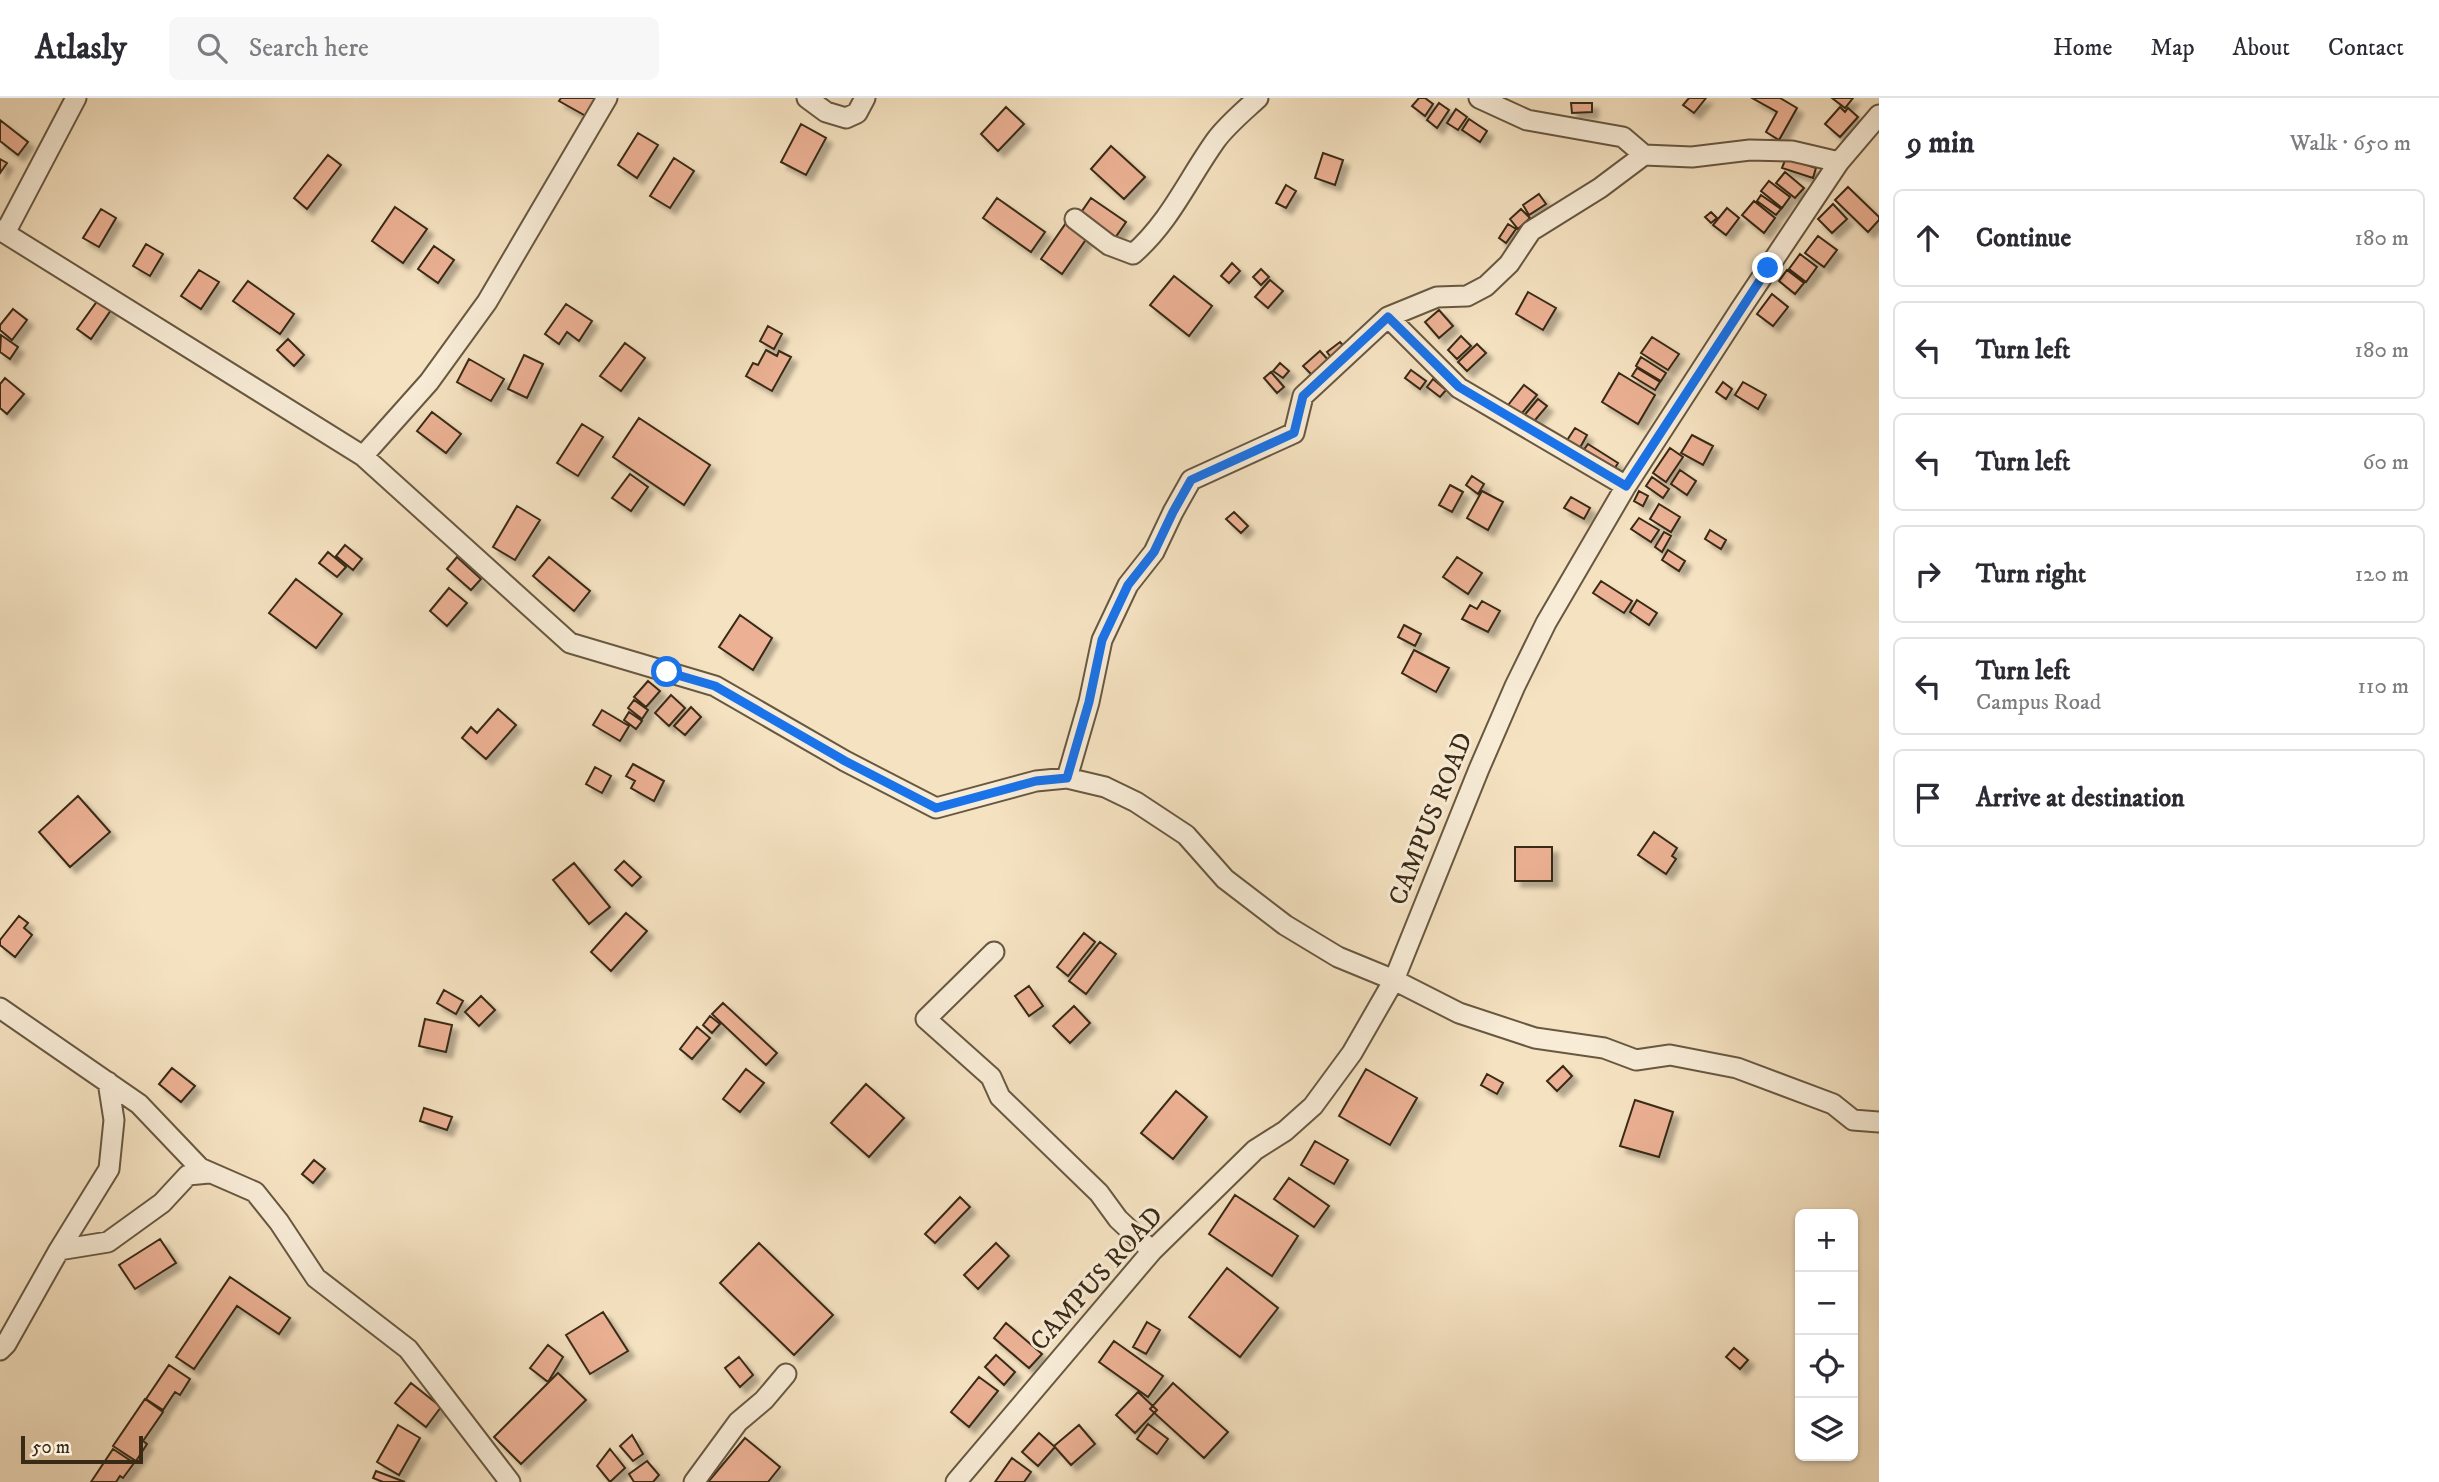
<!DOCTYPE html>
<meta charset="utf-8">
<style>
body{margin:0;font-family:"IM FELL DW Pica",serif;background:#f7f7f7;color:#2b2b33}
.controls{position:absolute;right:21px;bottom:21px;display:grid;overflow:hidden;border-radius:10px;box-shadow:0 2px 5px #0004}
.controls button{width:63px;height:63px;display:grid;place-items:center;padding:0;border:0;border-bottom:2px solid #e1e1e2;background:#fff;color:#2b2b33;font:35px sans-serif}
.scale{position:absolute;left:21px;bottom:18px;width:122px;box-sizing:border-box;padding-left:7px;border:4px solid #392a16;border-top:0;font-size:19px;line-height:24px;white-space:nowrap;color:#392a16;-webkit-text-stroke:5px #f8ecd7;paint-order:stroke}
.stop{position:absolute;width:21px;height:21px;margin:-16px;border:5px solid #1a73e8;border-radius:50%;background:#fff}
.stop.end{background:#1a73e8;border-color:#fff;box-shadow:0 2px 7px #0008}
.list{margin:0;padding:0;list-style:none}
h2{display:flex;justify-content:space-between;align-items:center;height:91px;margin:0;padding:0 28px;font-size:30px}
h2 small{font-size:23px;font-weight:400;color:#7c7c81}
.list li{display:grid;grid-template-columns:46px 1fr auto;gap:21px;align-items:center;box-sizing:border-box;height:98px;margin:0 14px 14px;padding:0 14px;border:2px solid #e1e1e2;border-radius:10px}
.list b{display:block;font-size:26px;white-space:nowrap}
.list p{margin:0;font-size:23px;white-space:nowrap;color:#7c7c81}
.list em{font-size:23px;font-style:normal;color:#7c7c81}
.icon{flex:none;width:38px;height:38px;fill:none;stroke:currentColor;stroke-width:2;stroke-linecap:round;stroke-linejoin:round}
.map{position:relative;flex:none;width:1879px;height:1384px;overflow:hidden}
header{display:flex;align-items:center;gap:42px;box-sizing:border-box;height:98px;padding:0 35px;background:#fff;border-bottom:2px solid #e1e1e2}
header strong{font-size:33px}
nav{display:flex;gap:38px;margin-inline-start:auto;font-size:24px}
.search{width:490px;height:63px;background:#f7f7f7;display:flex;align-items:center;gap:18px;box-sizing:border-box;padding:0 24px;border-radius:10px;color:#7c7c81;font-size:26px}
main{display:flex}
aside{flex:1;background:#fff}
.map>svg:first-child{display:block}
</style>
<header>
<strong>Atlasly</strong>
<div class="search"><svg class="icon" aria-label="search" viewBox="0 0 24 24"><circle cx="10" cy="10" r="6"/><path d="M15 15l6 6"/></svg>Search here</div>
<nav><a>Home</a><a>Map</a><a>About</a><a>Contact</a></nav>
</header>
<main>
<div class="map">
<svg width="1879" height="1384" viewBox="0 0 1879 1384">
<defs>
<filter id="shadow"><feDropShadow dx="6" dy="6" stdDeviation="2" flood-color="#0004"/></filter>
</defs>
<rect width="100%" height="100%" fill="#f5e2c1"/>
<filter id="stains"><feTurbulence type="fractalNoise" baseFrequency=".00286" numOctaves="4"/><feColorMatrix values="0 0 0 0 .2 0 0 0 0 .09 0 0 0 0 .02 0 0 0 .5 -.17"/></filter>
<radialGradient id="worn" r=".72"><stop offset=".6" stop-color="#630" stop-opacity="0"/><stop offset="1" stop-color="#630" stop-opacity=".3"/></radialGradient>
<path fill="#ecb194" stroke="#392a16" stroke-width="2" filter="url(#shadow)" d="M561,0H605L593,22L559,3Z
M1419,0H1425L1433,6L1425,18L1412,8Z
M1689,0H1706L1694,15L1683,7Z
M1752,0H1780L1797,10L1779,42L1766,34L1777,14Z
M1832,0H1853L1845,10Z
M1439,5L1449,12L1437,30L1427,22Z
M1571,5H1592V14L1572,15Z
M1006,9L1024,26L998,53L981,36Z
M1840,9L1845,14L1848,10L1858,19L1840,39L1825,26Z
M1456,11L1467,19L1458,32L1447,25Z
M1469,21L1487,33L1480,44L1462,32Z
M0,22L28,44L18,57L0,43Z
M801,26L826,40L806,77L781,64Z
M638,35L658,47L637,80L618,67Z
M1111,48L1145,79L1124,101L1091,71Z
M1323,55L1343,62L1335,87L1315,80Z
M328,57L341,67L307,111L294,100Z
M674,60L694,73L670,110L650,98Z
M1786,60L1816,70L1813,80L1782,70Z
M0,61L7,65L0,75Z
M1785,74L1804,90L1795,100L1776,85Z
M1769,83L1790,99L1782,110L1761,93Z
M1286,87L1296,93L1286,110L1276,105Z
M1848,89L1879,119V122L1868,134L1835,102Z
M1539,96L1546,106L1529,117L1523,107Z
M1761,97L1781,111L1776,117L1757,103Z
M997,100L1045,134L1031,154L983,120Z
M1091,100L1126,124L1115,140L1080,116Z
M1754,103L1775,120L1764,135L1742,117Z
M1833,106L1847,121L1832,135L1818,121Z
M395,109L427,131L403,165L372,143Z
M1727,110L1739,120L1726,137L1713,127Z
M101,111L116,120L99,149L83,140Z
M1521,111L1530,120L1518,131L1510,121Z
M1711,114L1717,120L1711,125L1705,119Z
M1066,125L1087,140L1062,176L1041,161Z
M1508,126L1516,131L1506,145L1499,140Z
M1818,138L1837,152L1824,169L1805,155Z
M146,146L163,156L150,178L133,168Z
M434,148L454,162L438,185L418,171Z
M1800,156L1817,169L1806,184L1789,171Z
M1232,165L1240,173L1229,185L1221,178Z
M1261,171L1269,179L1261,187L1253,179Z
M199,172L219,184L201,211L181,198Z
M1787,172L1804,185L1795,196L1779,183Z
M1174,178L1212,208L1189,238L1150,207Z
M1270,182L1283,193L1268,210L1255,199Z
M248,183L294,216L280,236L233,203Z
M1528,194L1556,210L1543,232L1516,216Z
M1772,196L1788,209L1773,228L1757,216Z
M98,202L111,212L91,241L77,231Z
M566,206L592,223L579,243L567,234L559,246L545,236Z
M13,211L27,222L12,242L0,232V227Z
M1439,212L1453,228L1439,240L1425,224Z
M768,228L782,236L774,251L760,243Z
M1,237L18,249L10,261L0,254Z
M1461,238L1471,248L1457,261L1448,252Z
M1652,239L1679,256L1668,272L1641,255Z
M288,241L304,257L294,268L277,252Z
M1340,244L1346,251L1333,262L1327,254Z
M625,245L645,260L621,293L600,278Z
M1477,246L1486,255L1467,273L1458,264Z
M766,252L777,258L779,253L791,259L772,293L746,278L753,265L758,267Z
M1320,253L1330,264L1314,279L1303,268Z
M524,257L543,266L527,300L508,291Z
M1641,259L1666,275L1661,283L1636,268Z
M469,261L504,281L491,303L457,284Z
M1280,265L1289,273L1283,280L1273,273Z
M1637,270L1660,284L1655,292L1632,278Z
M1411,272L1426,283L1420,291L1405,280Z
M1271,274L1284,289L1277,295L1264,280Z
M1619,275L1655,297L1638,326L1602,304Z
M5,280L24,296L7,316L0,310V286Z
M1433,281L1446,292L1440,299L1427,289Z
M1723,284L1732,291L1726,301L1716,294Z
M1743,284L1766,297L1758,311L1735,297Z
M1524,287L1537,297L1517,321L1505,311Z
M1538,301L1547,308L1530,328L1521,321Z
M432,314L461,336L446,355L417,333Z
M639,320L710,367L684,407L613,359Z
M582,326L603,339L578,378L557,365Z
M1575,330L1587,337L1577,355L1564,347Z
M1692,337L1713,348L1703,367L1681,355Z
M1588,346L1618,365L1611,376L1580,357Z
M1670,350L1683,359L1666,384L1653,375Z
M1680,372L1696,383L1687,397L1671,386Z
M630,376L648,389L631,413L612,400Z
M1472,378L1484,386L1478,396L1466,387Z
M1652,379L1669,391L1663,400L1646,388Z
M1450,387L1463,394L1452,414L1439,407Z
M1482,393L1503,404L1488,432L1467,420Z
M1639,393L1648,398L1643,408L1634,403Z
M1571,399L1590,410L1584,421L1564,410Z
M1659,406L1680,419L1671,434L1650,421Z
M517,408L540,422L515,462L493,449Z
M1234,414L1248,428L1241,435L1226,421Z
M1639,420L1659,432L1651,444L1631,431Z
M1710,432L1726,442L1721,451L1705,441Z
M1664,434L1671,438L1662,454L1655,449Z
M345,447L362,461L353,472L336,458Z
M1668,452L1685,463L1679,473L1662,462Z
M328,454L346,469L337,479L319,465Z
M457,459L481,481L471,492L447,471Z
M549,459L590,493L574,513L533,478Z
M1457,459L1482,475L1468,496L1443,479Z
M296,481L342,516L316,550L269,515Z
M1601,483L1632,503L1624,515L1593,495Z
M449,490L467,505L447,528L430,513Z
M1637,502L1657,515L1649,527L1630,514Z
M1482,503L1500,513L1488,534L1462,521L1470,507L1477,511Z
M740,517L772,540L753,572L719,549Z
M1404,527L1421,536L1415,548L1398,539Z
M1414,552L1449,570L1436,594L1402,575Z
M648,583L660,593L646,609L634,599Z
M671,597L685,610L669,628L655,615Z
M634,602L648,612L642,621L628,610Z
M691,609L701,619L685,637L674,628Z
M498,611L516,627L486,661L462,640L471,629L477,635Z
M602,612L629,628L620,643L593,627Z
M629,614L642,623L636,631L624,622Z
M633,666L664,683L654,703L631,690L635,683L626,678Z
M595,669L611,678L602,695L586,686Z
M78,698L110,734L70,769L39,734Z
M1654,734L1677,750L1672,758L1676,761L1666,776L1638,757Z
M1515,749H1552V783H1515Z
M624,763L641,779L632,788L615,772Z
M574,765L610,809L589,826L553,782Z
M626,815L647,833L611,873L591,854Z
M19,818L28,825L24,830L32,837L15,859L0,847V842Z
M1084,835L1095,844L1068,878L1057,869Z
M1100,844L1116,856L1086,896L1069,883Z
M1029,888L1043,908L1029,918L1015,898Z
M444,892L463,903L456,916L437,905Z
M481,898L495,912L479,928L465,914Z
M723,905L777,955L766,967L712,916Z
M1074,908L1090,925L1070,945L1053,928Z
M710,918L720,926L712,935L703,927Z
M425,921L452,927L446,954L419,948Z
M697,929L710,940L692,961L680,951Z
M1563,968L1572,978L1557,993L1547,983Z
M172,970L195,988L181,1004L159,986Z
M746,971L764,985L740,1014L723,1001Z
M1366,971L1417,1000L1390,1047L1339,1018Z
M1487,976L1503,985L1497,996L1481,987Z
M866,986L904,1020L869,1059L831,1025Z
M1176,993L1207,1019L1173,1061L1141,1035Z
M1635,1002L1673,1014L1659,1059L1620,1048Z
M424,1010L452,1019L447,1032L420,1023Z
M1315,1043L1348,1062L1334,1086L1301,1067Z
M314,1062L325,1071L313,1085L302,1076Z
M1289,1080L1329,1108L1314,1129L1274,1101Z
M1235,1097L1298,1138L1272,1178L1209,1136Z
M960,1099L970,1109L935,1145L925,1136Z
M160,1141L176,1165L135,1191L119,1167Z
M759,1145L833,1217L794,1257L720,1185Z
M996,1145L1009,1158L978,1191L964,1177Z
M1227,1170L1278,1210L1240,1259L1189,1219Z
M230,1179L290,1220L279,1236L237,1208L194,1271L176,1259Z
M603,1214L628,1253L590,1276L566,1237Z
M1147,1224L1160,1232L1146,1256L1133,1249Z
M1006,1225L1042,1256L1029,1270L994,1240Z
M1114,1243L1163,1278L1148,1299L1099,1264Z
M548,1247L563,1259L548,1284L530,1270Z
M1734,1250L1748,1262L1740,1271L1726,1259Z
M996,1257L1015,1274L1004,1287L985,1269Z
M739,1259L753,1277L740,1289L725,1270Z
M169,1267L190,1281L180,1297L175,1294L163,1312L146,1301Z
M558,1275L586,1302L521,1366L494,1339Z
M979,1279L998,1293L969,1329L951,1314Z
M411,1285L441,1309L426,1329L395,1305Z
M1173,1285L1228,1334L1204,1360L1150,1311Z
M1138,1294L1157,1312L1135,1335L1116,1317Z
M145,1301L163,1314L143,1343L147,1346L136,1363L113,1348Z
M1148,1326L1168,1341L1157,1356L1137,1341Z
M398,1327L420,1340L399,1377L377,1364Z
M1079,1327L1095,1346L1071,1367L1054,1348Z
M1039,1335L1055,1349L1038,1368L1022,1354Z
M632,1337L643,1356L633,1363L620,1348Z
M745,1340L780,1369L768,1384H708Z
M113,1351L134,1365L123,1380L120,1378L116,1384H91Z
M610,1351L625,1370L610,1384L597,1368Z
M1012,1360L1031,1374L1024,1384H995Z
M647,1363L659,1377L653,1384H634L629,1376Z
M376,1373L405,1384H383L373,1380Z"/>
<g fill="none" stroke-linecap="round" stroke-linejoin="round">
<defs>
<path id="minor" d="M807,0L826,14L846,20L857,15L865,0
M1479,0L1527,22L1623,39L1644,57L1692,59L1750,52L1792,53L1839,64
M1075,121L1109,147L1133,156C1170,124 1188,81 1216,42C1227,27 1244,13 1258,0
M0,132L363,358L570,545L715,588L845,663L936,710L1036,683L1067,680L1105,689L1136,704L1186,737L1225,781L1285,827L1338,859L1394,882L1459,915L1535,940L1604,950L1636,962L1670,957L1737,970L1833,1006L1853,1022L1879,1024
M5,135L76,0
M1388,219L1459,290L1626,388
M363,358L429,284L487,204L607,0
M1067,680L1089,604L1102,542L1128,487L1154,454L1173,414L1191,382L1294,335L1303,298L1388,219L1437,199L1467,198L1486,188L1509,166L1531,133L1600,90L1644,57
M994,854L926,921L991,979L1000,999L1099,1095L1118,1121L1152,1153
M0,910L139,1006L200,1070L255,1094L279,1124L316,1180L408,1251L510,1384
M59,1152L108,1144L162,1105L188,1077L209,1075
M0,1252L6,1246L59,1152L109,1071L114,1022L108,984
M694,1384L738,1324L764,1302L786,1276
M956,1384L1152,1153L1255,1052L1285,1033L1313,1008L1352,955L1394,882L1479,671L1515,588L1546,525L1626,388L1740,212L1839,64L1879,17"/>
</defs>
<use href="#minor" stroke="#685841" stroke-width="23"/>
<use href="#minor" stroke="#f8ecd7" stroke-width="19"/>
</g>
<g fill="none" stroke-linecap="round" stroke-linejoin="round">
<path stroke="#1a73e8" stroke-width="9" d="M667,574L715,588L845,663L936,710L1036,683L1067,680L1089,604L1102,542L1128,487L1154,454L1173,414L1191,382L1294,335L1303,298L1388,219L1459,289L1626,388L1768,170"/>
</g>
<g text-anchor="middle" dominant-baseline="central" stroke-width="6" stroke-linejoin="round" paint-order="stroke">
<g font-size="26" fill="#392a16" stroke="#f8ecd7">
<text transform="translate(1431 721) rotate(-68)">CAMPUS ROAD</text>
<text transform="translate(1097 1181) rotate(-48)">CAMPUS ROAD</text>
</g>
</g>
<rect width="100%" height="100%" filter="url(#stains)"/>
<rect width="100%" height="100%" fill="url(#worn)"/>
</svg>
<div class="controls">
<button>+</button>
<button>−</button>
<button><svg class="icon" aria-label="locate" viewBox="0 0 24 24"><circle cx="12" cy="12" r="6"/><path d="M12 2v4M12 18v4M2 12h4M18 12h4"/></svg></button>
<button><svg class="icon" aria-label="layers" viewBox="0 0 24 24"><path d="M12 4l9 5-9 5-9-5zM3 14l9 5 9-5"/></svg></button>
</div>
<div class="scale">50 m</div>
<div class="stop" style="left:667px;top:574px"></div>
<div class="stop end" style="left:1768px;top:170px"></div>
</div>
<aside>
<h2>9 min<small>Walk · 650 m</small></h2>
<ul class="list">
<li><svg class="icon" aria-label="ahead" viewBox="0 0 24 24"><path d="M12 20V5M6 11l6-6 6 6"/></svg><div><b>Continue</b></div><em>180 m</em></li>
<li><svg class="icon" aria-label="left" viewBox="0 0 24 24"><path d="M17 20v-9H6M10 6l-5 5 5 5"/></svg><div><b>Turn left</b></div><em>180 m</em></li>
<li><svg class="icon" aria-label="left" viewBox="0 0 24 24"><path d="M17 20v-9H6M10 6l-5 5 5 5"/></svg><div><b>Turn left</b></div><em>60 m</em></li>
<li><svg class="icon" aria-label="right" viewBox="0 0 24 24"><path d="M7 20v-9h11M14 6l5 5-5 5"/></svg><div><b>Turn right</b></div><em>120 m</em></li>
<li><svg class="icon" aria-label="left" viewBox="0 0 24 24"><path d="M17 20v-9H6M10 6l-5 5 5 5"/></svg><div><b>Turn left</b><p>Campus Road</p></div><em>110 m</em></li>
<li><svg class="icon" aria-label="arrive" viewBox="0 0 24 24"><path d="M6 21V4h12l-3 4 3 4H6"/></svg><div><b>Arrive at destination</b></div></li>
</ul>
</aside>
</main>
